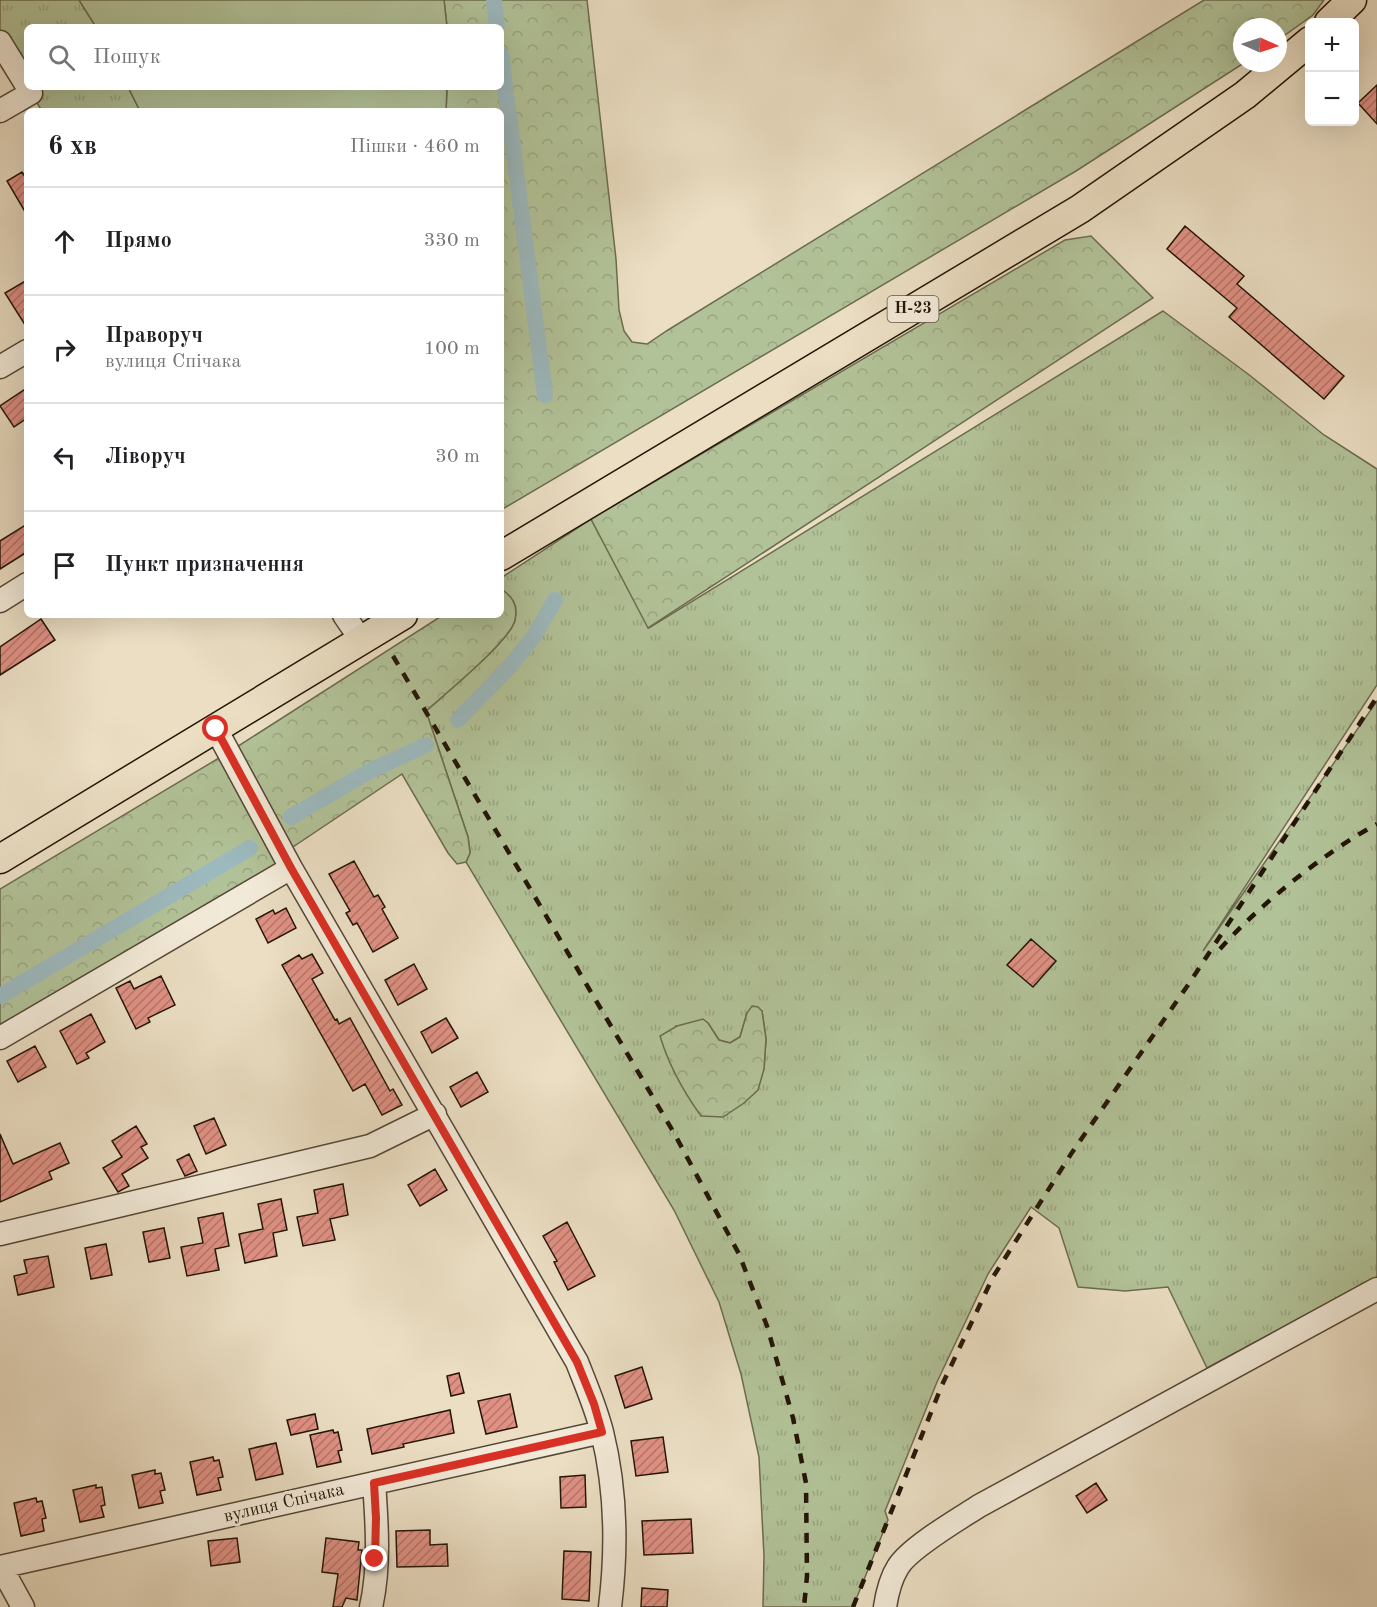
<!DOCTYPE html>
<html lang="uk">
<meta charset="utf-8">
<style>
body{margin:0;font-family:"Old Standard TT",serif;background:#f6f6f6;color:#202124}
.controls{position:absolute;right:18px;top:18px;display:grid;overflow:hidden;border-radius:9px;box-shadow:0 6px 24px #0002}
.controls button{width:54px;height:54px;display:grid;place-items:center;padding:0;border:0;border-bottom:2px solid #e0e0e0;background:#fff;color:#202124;font:30px sans-serif}
.compass{position:absolute;left:1233px;top:18px;width:54px;height:54px;border-radius:50%;background:#fff;box-shadow:0 6px 24px #0002;rotate:93deg}
.stop{position:absolute;width:18px;height:18px;margin:-14px;border:4px solid #d93025;border-radius:50%;background:#fff}
.stop.end{background:#d93025;border-color:#fff;box-shadow:0 2px 6px #0008}
.list{margin:0;padding:0;list-style:none}
h2{display:flex;justify-content:space-between;align-items:center;height:78px;margin:0;padding:0 24px;font-size:26px}
h2 small{font-size:20px;font-weight:400;color:#757577}
.list li{display:grid;grid-template-columns:39px 1fr auto;gap:18px;align-items:center;box-sizing:border-box;height:108px;padding:0 24px;border-top:2px solid #e0e0e0}
.list b{display:block;font-size:22px;white-space:nowrap}
.list p{margin:0;font-size:20px;white-space:nowrap;color:#757577}
.list em{font-size:20px;font-style:normal;color:#757577}
.icon{flex:none;width:33px;height:33px;fill:none;stroke:currentColor;stroke-width:2;stroke-linecap:round;stroke-linejoin:round}
.map{position:relative;flex:none;width:1377px;height:1607px;overflow:hidden}
.search{position:absolute;background:#fff;box-shadow:0 6px 24px #0002;left:24px;top:24px;width:480px;height:66px;display:flex;align-items:center;gap:15px;box-sizing:border-box;padding:0 21px;border-radius:9px;color:#757577;font-size:22px}
.panel{position:absolute;background:#fff;box-shadow:0 6px 24px #0002;left:24px;top:108px;width:480px;height:510px;border-radius:9px}
.map>svg:first-child{display:block}
</style>
<div class="map">
<svg width="1377" height="1607" viewBox="0 0 1377 1607">
<defs>
<pattern id="grass-tufts" width="24" height="20" patternUnits="userSpaceOnUse" patternTransform="scale(1.5)"><rect width="24" height="20" fill="#b2c298"/><path d="M3 7l-1-3M5 7V3M7 7l1-3M15 17l-1-3M17 17v-4M19 17l1-3" fill="none" stroke="#99a682"/></pattern>
<pattern id="forest-crowns" width="20" height="18" patternUnits="userSpaceOnUse" patternTransform="scale(1.5)"><rect width="20" height="18" fill="#b2c298"/><path d="M2 6a3 3 0 1 1 6 0M12 15a3 3 0 1 1 6 0" fill="none" stroke="#99a682"/></pattern>
<pattern id="building-hatch" width="6" height="6" patternUnits="userSpaceOnUse" patternTransform="scale(1.5)"><rect width="6" height="6" fill="#e09184"/><path d="M-1 1l2-2M0 6l6-6M5 7l2-2" fill="none" stroke="#b5756a"/></pattern>
</defs>
<rect width="100%" height="100%" fill="#ebdec3"/>
<filter id="stains"><feTurbulence type="fractalNoise" baseFrequency=".00333" numOctaves="4"/><feColorMatrix values="0 0 0 0 .2 0 0 0 0 .09 0 0 0 0 .02 0 0 0 .5 -.17"/></filter>
<radialGradient id="worn" r=".72"><stop offset=".6" stop-color="#630" stop-opacity="0"/><stop offset="1" stop-color="#630" stop-opacity=".3"/></radialGradient>
<path fill="url(#grass-tufts)" stroke="#6b6c50" stroke-width="1.5" fill-rule="evenodd" d="M0,0H79L96,27H27V86L0,42Z
M27,87H128L140,111H42Z
M1163,311L1248,374L1324,435L1377,469V685L1203,951L1377,701V1277L1207,1368L1168,1287L1125,1291L1078,1287L1059,1228L1031,1207L988,1274L937,1382L885,1511L888,1520L853,1607H763L764,1556L759,1457L741,1374L719,1302L674,1210L466,862L470,853L468,837L426,711C444,695 511,640 515,620C518,605 513,597 501,589V578L591,519L649,628ZM762,1011L766,1039L764,1069L677,1026L708,1023L719,1040L730,1043L740,1037L747,1013Z"/>
<path fill="url(#forest-crowns)" stroke="#6b6c50" stroke-width="1.5" d="M444,0H587L616,259L619,310L624,331L632,342L647,344L668,330L1204,0H1324L1313,15L1278,40V27H1242V63H1244L1076,171L501,510V111H446L447,87H501V27H447Z
M1091,236L1153,298L648,628L591,519L1065,240Z
M501,589C513,597 518,605 515,620C511,640 444,695 426,711L468,837L470,853L466,862L457,864L448,853L402,774L284,853L291,868L0,1042V889L229,752L443,615H501Z
M752,1006L758,1007L762,1011L766,1039L764,1069L758,1090L744,1103L723,1117L701,1116C683,1091 669,1066 660,1036L677,1026L703,1019L708,1023L719,1040L730,1043L740,1037L747,1013Z"/>
<path fill="#b2c298" stroke="#6b6c50" stroke-width="1.5" d="M79,0H444L447,27H96Z
M128,87H447L446,111H140Z"/>
<g fill="none" stroke-linecap="round" stroke-linejoin="round">
<path stroke="#9cb9be" stroke-width="16" d="M494,0L497,27
M501,55L545,395
M458,720L511,665L534,636L555,600
M291,817L368,772L426,745
M0,996L250,848"/>
</g>
<path fill="url(#building-hatch)" stroke="#241507" stroke-width="1.5" d="M1377,85V124L1358,103Z
M22,172L27,180V215L7,181Z
M1185,226L1244,276L1237,284L1344,376L1324,399L1229,317L1237,308L1167,249Z
M27,280V328L5,293Z
M27,388V418L14,427L0,406Z
M27,524V552L0,569V541Z
M41,619L55,640L0,675V647Z
M354,861L374,897L378,895L385,907L382,909L398,938L373,952L357,923L353,925L346,913L350,911L329,874Z
M286,908L296,928L268,943L256,919L273,910L275,914Z
M1031,939L1056,961L1033,987L1007,965Z
M312,954L323,973L312,979L335,1020L337,1019L339,1024L350,1018L390,1091L393,1089L402,1105L382,1115L365,1084L353,1091L282,965L299,955L302,959Z
M414,964L427,989L398,1005L385,980Z
M161,976L175,1005L148,1018L150,1022L136,1029L116,988L130,981L134,989Z
M91,1014L105,1042L86,1053L89,1058L77,1064L60,1031Z
M446,1018L458,1038L432,1053L421,1032Z
M35,1046L46,1067L18,1082L7,1061Z
M477,1072L488,1092L461,1107L450,1087Z
M214,1118L226,1145L206,1154L194,1126Z
M136,1126L147,1144L141,1147L148,1158L122,1174L129,1186L118,1192L103,1168L122,1157L112,1141Z
M0,1134L13,1164L60,1143L69,1163L49,1172L52,1179L0,1202Z
M189,1154L197,1171L185,1176L177,1160Z
M435,1169L447,1190L420,1206L408,1185Z
M343,1184L348,1215L330,1219L335,1240L303,1246L297,1217L318,1213L314,1190Z
M281,1199L287,1230L273,1233L277,1256L245,1263L239,1234L263,1229L258,1204Z
M223,1213L229,1246L215,1249L219,1270L187,1276L181,1247L203,1243L198,1218Z
M567,1222L595,1276L568,1290L554,1262L557,1261L543,1236Z
M164,1228L170,1258L149,1262L143,1232Z
M106,1244L112,1275L91,1279L85,1248Z
M48,1256L54,1287L18,1295L14,1276L27,1273L24,1260Z
M642,1367L652,1399L625,1408L615,1376Z
M459,1373L464,1393L451,1396L447,1376Z
M510,1394L517,1427L486,1434L478,1401Z
M450,1410L454,1433L403,1444L404,1447L372,1454L367,1429Z
M315,1414L318,1429L291,1435L287,1420Z
M333,1430L334,1433L338,1432L342,1450L338,1451L341,1462L317,1467L310,1435Z
M663,1437L668,1472L636,1476L631,1441Z
M276,1443L283,1474L256,1480L249,1449Z
M213,1457L214,1461L219,1460L223,1477L218,1478L221,1490L197,1495L190,1462Z
M155,1470V1474L161,1473L165,1490L160,1491L163,1503L139,1508L132,1475Z
M585,1475L586,1507L561,1508L560,1477Z
M1096,1483L1107,1500L1087,1513L1076,1496Z
M96,1485V1488L102,1487L105,1505L101,1506L104,1517L80,1522L73,1490Z
M36,1498L37,1502L42,1501L46,1518L42,1519L44,1531L21,1536L14,1503Z
M691,1519L693,1553L644,1555L642,1521Z
M430,1530V1545L447,1544L448,1566L397,1567L396,1531Z
M237,1538L240,1562L211,1566L208,1541Z
M326,1538L359,1542L358,1550H362L357,1600L346,1598L342,1607H333L338,1574L322,1572Z
M564,1551L591,1552L589,1601L562,1599Z
M642,1588L668,1590L667,1607H641Z"/>
<g fill="none" stroke-linecap="round" stroke-linejoin="round">
<defs>
<path id="minor" d="M0,42L27,86
M0,111L31,93
M0,367L27,351
M0,601L27,584
M344,615L361,640
M216,729L291,868L577,1362C586,1385 596,1408 602,1432C616,1488 617,1550 610,1607
M0,1038L291,868
M0,1234L370,1146L435,1114
M0,1567L602,1432
M1,1567L23,1607
M371,1607C380,1568 377,1523 374,1483
M885,1607C887,1594 891,1578 898,1567C909,1548 959,1519 979,1506L1377,1289"/>
<path id="major" d="M1329,22L1352,0
M501,556L1080,209L1245,95L1310,41
M0,859L403,615"/>
</defs>
<use href="#minor" stroke="#564736" stroke-width="25"/>
<use href="#major" stroke="#241507" stroke-width="31"/>
<use href="#minor" stroke="#f2ead8" stroke-width="22"/>
<use href="#major" stroke="#ebdec3" stroke-width="28"/>
<path stroke="#241507" stroke-width="4.5" stroke-dasharray="10 10" stroke-linecap="butt" d="M393,656L674,1133L739,1254L767,1326L793,1418L806,1483L807,1576L804,1607
M1220,949C1259,905 1325,852 1377,824
M853,1607L942,1385L993,1277L1071,1154L1188,985L1377,697"/>
</g>
<g fill="none" stroke-linecap="round" stroke-linejoin="round">
<path stroke="#d93025" stroke-width="8" d="M216,729L291,868L577,1362L594,1404L602,1432L374,1483L376,1518L375,1559"/>
</g>
<g text-anchor="middle" dominant-baseline="central" stroke-width="6" stroke-linejoin="round" paint-order="stroke">
<rect fill="#f2ead8" stroke="#625546" stroke-width="1.5" x="887.5" y="296" width="51" height="26" rx="4.5"/>
<g font-size="16" font-weight="bold" fill="#241507">
<text x="913" y="309">Н-23</text>
</g>
<g font-size="18" fill="#241507" stroke="#f2ead8">
<text transform="translate(284 1503) rotate(-13)">вулиця Спічака</text>
</g>
</g>
<rect width="100%" height="100%" filter="url(#stains)"/>
<rect width="100%" height="100%" fill="url(#worn)"/>
</svg>
<div class="controls">
<button>+</button>
<button>−</button>
</div>
<svg class="compass" viewBox="-18 -18 36 36"><path d="M0-13l5 13h-10z" fill="#e53935"/><path d="M0 13l5-13h-10z" fill="#757577"/></svg>
<div class="stop" style="left:216px;top:729px"></div>
<div class="stop end" style="left:375px;top:1559px"></div>
<div class="search"><svg class="icon" aria-label="search" viewBox="0 0 24 24"><circle cx="10" cy="10" r="6"/><path d="M15 15l6 6"/></svg>Пошук</div>
<section class="panel">
<h2>6 хв<small>Пішки · 460 m</small></h2>
<ul class="list">
<li><svg class="icon" aria-label="ahead" viewBox="0 0 24 24"><path d="M12 20V5M6 11l6-6 6 6"/></svg><div><b>Прямо</b></div><em>330 m</em></li>
<li><svg class="icon" aria-label="right" viewBox="0 0 24 24"><path d="M7 20v-9h11M14 6l5 5-5 5"/></svg><div><b>Праворуч</b><p>вулиця Спічака</p></div><em>100 m</em></li>
<li><svg class="icon" aria-label="left" viewBox="0 0 24 24"><path d="M17 20v-9H6M10 6l-5 5 5 5"/></svg><div><b>Ліворуч</b></div><em>30 m</em></li>
<li><svg class="icon" aria-label="arrive" viewBox="0 0 24 24"><path d="M6 21V4h12l-3 4 3 4H6"/></svg><div><b>Пункт призначення</b></div></li>
</ul>
</section>
</div>
